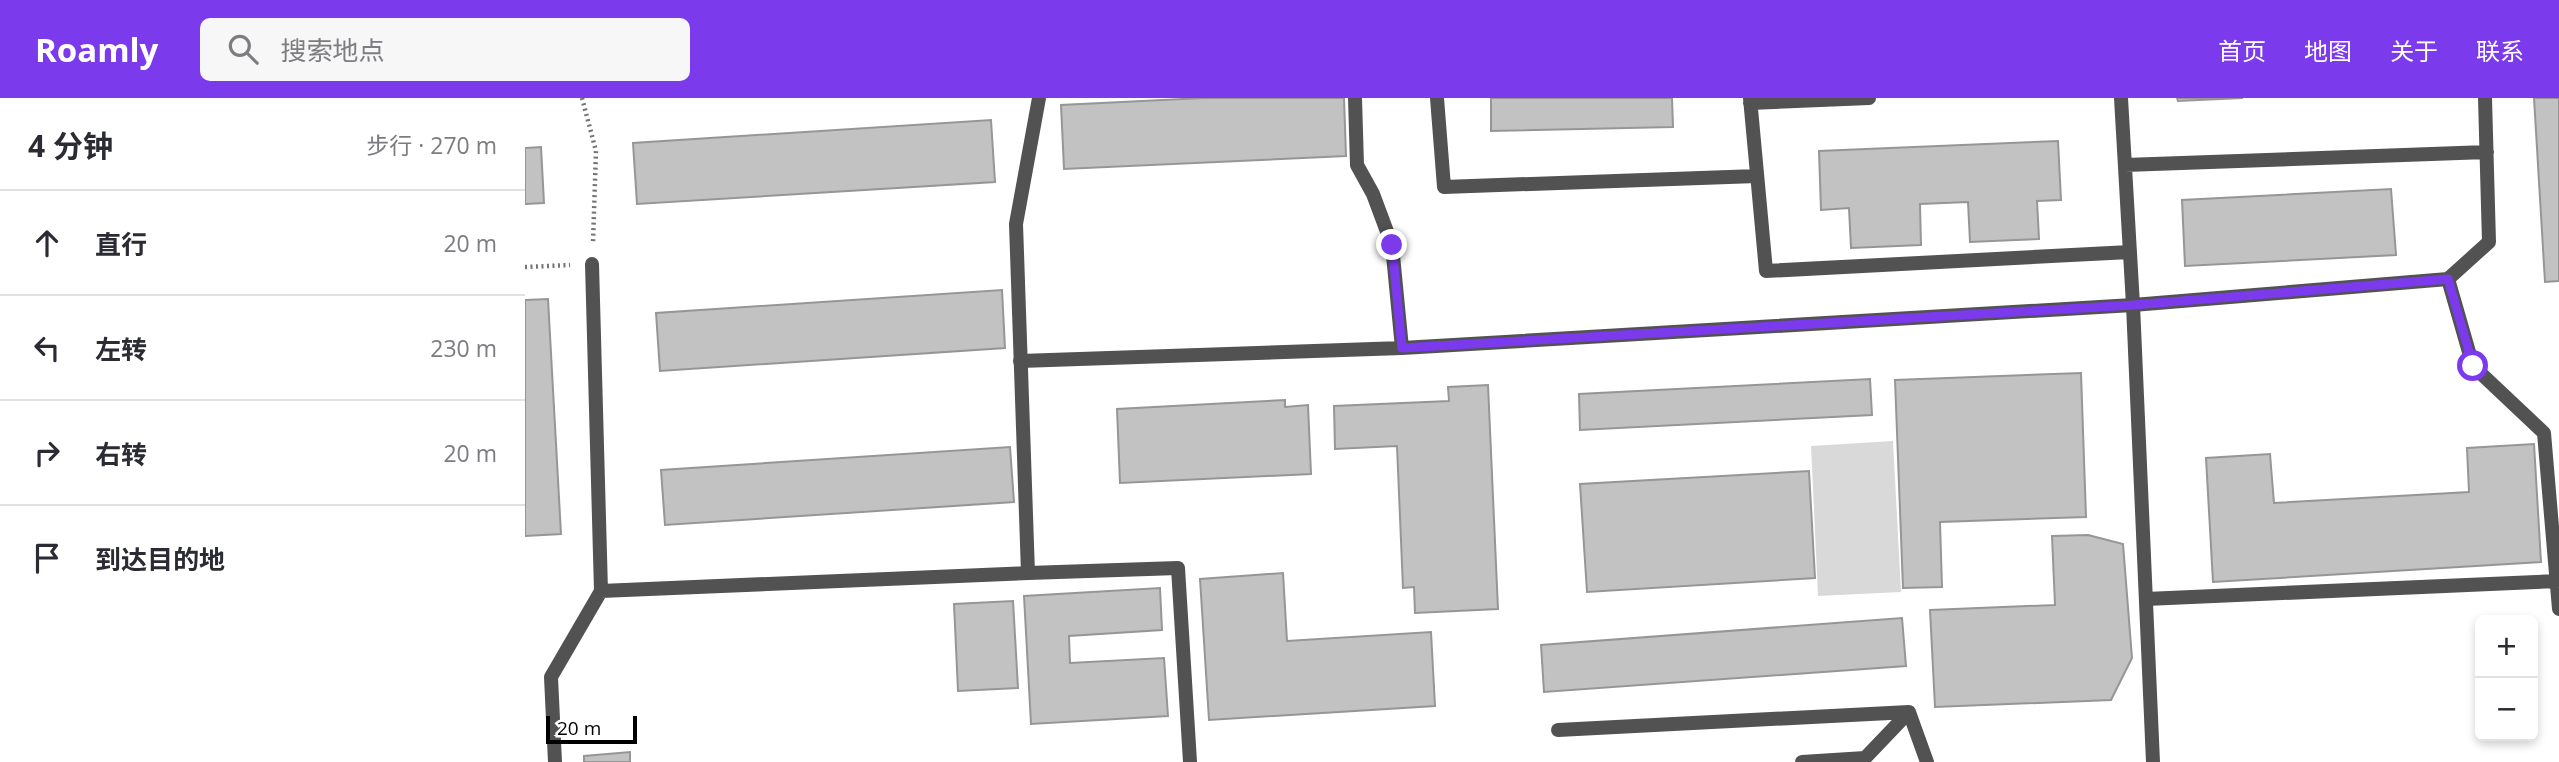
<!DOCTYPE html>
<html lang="zh">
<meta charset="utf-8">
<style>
body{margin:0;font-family:"Open Sans","Noto Sans SC",sans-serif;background:#f7f7f7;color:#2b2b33}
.controls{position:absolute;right:21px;bottom:21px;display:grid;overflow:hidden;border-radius:10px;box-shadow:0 4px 10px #0003}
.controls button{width:63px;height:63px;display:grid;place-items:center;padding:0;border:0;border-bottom:2px solid #e1e1e2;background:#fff;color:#2b2b33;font:35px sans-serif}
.scale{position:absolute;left:21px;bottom:18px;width:91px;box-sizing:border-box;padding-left:7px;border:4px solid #000;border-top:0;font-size:19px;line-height:24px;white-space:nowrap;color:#000;-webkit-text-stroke:5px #fff;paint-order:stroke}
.stop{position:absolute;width:21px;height:21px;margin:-16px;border:5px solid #7c3aed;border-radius:50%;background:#fff}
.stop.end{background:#7c3aed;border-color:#fff;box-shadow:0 2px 7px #0008}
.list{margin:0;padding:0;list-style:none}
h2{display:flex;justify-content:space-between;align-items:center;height:91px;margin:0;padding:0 28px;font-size:30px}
h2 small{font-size:23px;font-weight:400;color:#7c7c81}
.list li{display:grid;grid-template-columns:46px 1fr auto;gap:21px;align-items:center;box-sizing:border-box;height:105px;padding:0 28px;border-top:2px solid #e1e1e2}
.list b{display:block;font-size:26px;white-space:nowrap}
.list em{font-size:23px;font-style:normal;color:#7c7c81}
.icon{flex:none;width:38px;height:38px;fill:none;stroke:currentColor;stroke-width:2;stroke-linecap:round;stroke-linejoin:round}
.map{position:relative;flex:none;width:2034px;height:664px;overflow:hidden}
header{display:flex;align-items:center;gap:42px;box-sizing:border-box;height:98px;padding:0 35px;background:#7c3aed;color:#fff}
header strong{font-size:33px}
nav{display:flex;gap:38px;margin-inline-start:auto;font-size:24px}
.search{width:490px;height:63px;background:#f7f7f7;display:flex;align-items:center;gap:18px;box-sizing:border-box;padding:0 24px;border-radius:10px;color:#7c7c81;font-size:26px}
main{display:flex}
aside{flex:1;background:#fff}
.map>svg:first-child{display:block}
</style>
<header>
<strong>Roamly</strong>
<div class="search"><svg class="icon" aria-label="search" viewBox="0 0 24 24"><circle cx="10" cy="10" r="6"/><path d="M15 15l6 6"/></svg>搜索地点</div>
<nav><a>首页</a><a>地图</a><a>关于</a><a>联系</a></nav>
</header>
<main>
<aside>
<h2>4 分钟<small>步行 · 270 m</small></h2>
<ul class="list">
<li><svg class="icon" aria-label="ahead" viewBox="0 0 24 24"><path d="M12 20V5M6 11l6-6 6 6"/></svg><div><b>直行</b></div><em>20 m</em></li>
<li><svg class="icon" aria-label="left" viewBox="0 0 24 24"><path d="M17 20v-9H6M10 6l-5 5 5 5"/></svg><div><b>左转</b></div><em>230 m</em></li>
<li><svg class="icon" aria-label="right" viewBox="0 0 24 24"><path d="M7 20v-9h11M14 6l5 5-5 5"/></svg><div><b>右转</b></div><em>20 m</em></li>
<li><svg class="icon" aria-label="arrive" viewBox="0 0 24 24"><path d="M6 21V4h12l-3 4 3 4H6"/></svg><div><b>到达目的地</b></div></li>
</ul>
</aside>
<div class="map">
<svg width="2034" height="664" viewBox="0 0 2034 664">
<rect width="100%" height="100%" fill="#fff"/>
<path fill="#d9d9d9" d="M1368,343L1376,494L1293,498L1286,348Z"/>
<path fill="#c2c2c2" stroke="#969696" stroke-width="2" d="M678,0H819L821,58L539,71L536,7Z
M966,0H1147L1148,29L966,33Z
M1652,0H1718L1653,3Z
M2009,0H2034V183L2020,184Z
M466,22L470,84L112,106L108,45Z
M1533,43L1536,102L1512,103L1514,141L1445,144L1443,104L1395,106L1396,147L1326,150L1324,110L1296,112L1294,53Z
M16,49L19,105L0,106V50Z
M1866,91L1871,157L1660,168L1657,102Z
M477,192L480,250L135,273L131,215Z
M23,201L36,436L0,438V202Z
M1556,275L1561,419L1415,424L1417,489L1378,490L1370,282Z
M1345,281L1347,317L1055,332L1054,296Z
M963,287L973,511L890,515L889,489L878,490L872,348L810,351L809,308L924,303L923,289Z
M760,302V309L783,307L786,376L595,385L592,311Z
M2009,346L2016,464L1688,484L1681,360L1745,356L1749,405L1944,394L1942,350Z
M485,349L489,404L140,427L136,372Z
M1284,373L1290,480L1062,494L1055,386Z
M1563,437L1598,446L1607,560L1586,602L1410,609L1405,512L1530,507L1527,438Z
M758,475L762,543L906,534L910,608L684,622L675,481Z
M635,490L637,532L544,538L545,565L639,560L643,618L506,626L499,498Z
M488,503L493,590L433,593L429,506Z
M1377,520L1381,568L1019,594L1016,547Z
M105,654V664H59V658Z"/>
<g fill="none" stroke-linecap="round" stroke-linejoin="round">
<path stroke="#747474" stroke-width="4.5" stroke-dasharray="2 3.5" stroke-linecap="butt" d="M57,0L71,53L68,145
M0,169L45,167"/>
<path stroke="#525252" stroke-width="14" d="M76,493L503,475L491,126L514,0
M30,664L26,579L76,493L67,166"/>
<path stroke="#525252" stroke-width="14" d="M830,0L832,67L848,96L867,147L877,250
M912,0L919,89L1232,78
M1225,0L1241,173L1605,154
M1596,0L1608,207L1628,664
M1225,5L1344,0
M1600,67L1962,54
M1923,181L1948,268L2019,335L2034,511
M495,263L877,250L1608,207L1923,181L1964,144L1960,0
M503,475L653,470L665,664
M1621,501L2032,483
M1033,632L1384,614
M1277,664L1340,660L1384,614L1402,664"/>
</g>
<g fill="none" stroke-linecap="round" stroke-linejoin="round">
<path stroke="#7c3aed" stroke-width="9" d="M867,147L877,250L1608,207L1923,181L1948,268"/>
</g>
</svg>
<div class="controls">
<button>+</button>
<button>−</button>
</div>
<div class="scale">20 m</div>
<div class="stop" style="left:1948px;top:268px"></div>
<div class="stop end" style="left:867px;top:147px"></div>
</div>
</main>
